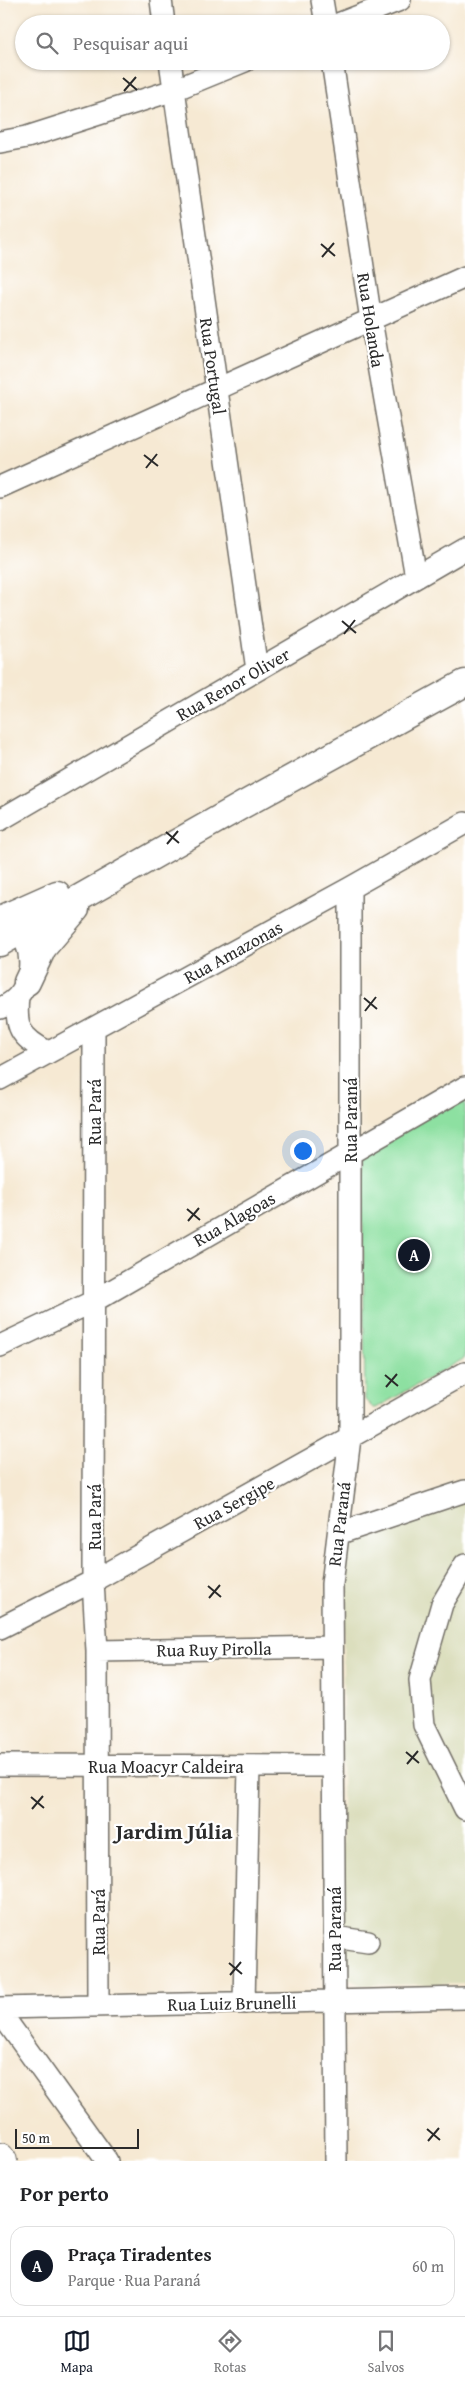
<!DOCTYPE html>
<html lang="pt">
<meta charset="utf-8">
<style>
body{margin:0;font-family:"Gentium Book Plus",serif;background:#f6f6f6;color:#202124}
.scale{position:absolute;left:15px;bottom:12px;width:124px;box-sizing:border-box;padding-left:5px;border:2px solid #2b2b2b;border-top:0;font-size:14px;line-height:18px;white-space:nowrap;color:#2b2b2b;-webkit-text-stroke:4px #fff;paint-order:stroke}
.you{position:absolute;left:302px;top:1150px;width:18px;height:18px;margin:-12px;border:4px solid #fff;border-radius:50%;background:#1a73e8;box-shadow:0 0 0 8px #1a73e833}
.badge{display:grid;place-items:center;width:32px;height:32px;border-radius:50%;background:#111827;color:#fff;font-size:16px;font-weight:700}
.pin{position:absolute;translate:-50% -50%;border:2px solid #fff;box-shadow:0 1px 5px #0006}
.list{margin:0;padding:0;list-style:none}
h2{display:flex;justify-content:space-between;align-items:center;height:65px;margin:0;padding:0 20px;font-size:21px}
h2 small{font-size:16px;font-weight:400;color:#757577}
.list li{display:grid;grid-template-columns:32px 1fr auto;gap:15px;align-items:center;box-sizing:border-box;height:80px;margin:0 10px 10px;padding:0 10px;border:1px solid #e0e0e0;border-radius:15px}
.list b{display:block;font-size:19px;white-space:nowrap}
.list p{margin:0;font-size:16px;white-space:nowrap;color:#757577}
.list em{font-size:16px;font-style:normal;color:#757577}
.icon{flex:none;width:28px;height:28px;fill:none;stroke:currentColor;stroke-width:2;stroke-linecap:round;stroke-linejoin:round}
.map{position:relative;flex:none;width:465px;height:2161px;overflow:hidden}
.search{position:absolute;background:#fff;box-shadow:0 1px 4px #0004;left:15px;right:15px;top:15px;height:55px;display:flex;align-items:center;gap:12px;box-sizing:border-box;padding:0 18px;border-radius:28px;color:#757577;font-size:19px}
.sheet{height:155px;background:#fff}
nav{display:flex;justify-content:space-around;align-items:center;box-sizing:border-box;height:70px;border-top:1px solid #e0e0e0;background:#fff;font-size:14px;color:#757577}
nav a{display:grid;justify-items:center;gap:2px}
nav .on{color:#111827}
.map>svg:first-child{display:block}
</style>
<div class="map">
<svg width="465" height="2161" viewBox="0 0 465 2161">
<rect width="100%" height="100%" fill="#fff"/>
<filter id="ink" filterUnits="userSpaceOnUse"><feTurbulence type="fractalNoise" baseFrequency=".02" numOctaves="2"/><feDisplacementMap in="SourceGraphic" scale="10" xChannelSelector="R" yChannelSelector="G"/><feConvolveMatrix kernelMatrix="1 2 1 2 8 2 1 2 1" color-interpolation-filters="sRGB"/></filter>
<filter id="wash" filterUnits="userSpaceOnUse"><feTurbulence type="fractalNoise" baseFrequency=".0096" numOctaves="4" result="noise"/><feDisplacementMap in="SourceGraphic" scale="20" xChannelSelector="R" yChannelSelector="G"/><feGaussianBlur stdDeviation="1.12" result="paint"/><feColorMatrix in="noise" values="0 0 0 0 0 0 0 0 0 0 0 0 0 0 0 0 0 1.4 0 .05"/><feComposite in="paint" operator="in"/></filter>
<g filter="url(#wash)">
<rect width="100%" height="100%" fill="#f6e9d3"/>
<path fill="#dbdebd" d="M465,1499V1984L361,1985L349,1979L341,1968L344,1562L348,1548L356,1538Z"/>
<path fill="#8de0a1" stroke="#5c8666" d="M465,1093V1358L376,1408H373L365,1400L362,1152Z"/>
</g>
<g filter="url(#ink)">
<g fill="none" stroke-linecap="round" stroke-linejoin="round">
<defs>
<path id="minor" d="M161,0L164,24
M322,0L326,24
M338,24L400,0
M170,61L257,670
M332,61L371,320L416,577
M0,142L27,137L174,90L245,61
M0,487L465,277
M0,820L465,549
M18,996C15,1027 19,1037 48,1052
M0,1008C36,996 40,942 9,922
M94,1028L93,1581L97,1651L98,2006
M0,1079L350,888L465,823
M0,1346L94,1301L465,1087
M340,1533L465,1491
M465,1565L442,1604L420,1680L424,1725L465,1809
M0,1628L93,1581L465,1373
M97,1651L331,1647
M0,1765L332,1766
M334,1937L368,1942
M244,2003L249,1766
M0,2008L465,1998
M0,2012L107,2161
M336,2161L332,1584L350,1438V888"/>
<path id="major" d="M3,918L57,894
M0,943L243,805L465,683
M27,982L43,948L76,909"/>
<path id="highway" d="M0,2157L3,2161"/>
</defs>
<use href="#minor" stroke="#726e66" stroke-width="24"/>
<use href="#major" stroke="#726e66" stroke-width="29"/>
<use href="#highway" stroke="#726e66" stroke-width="30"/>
<use href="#minor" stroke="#fff" stroke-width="21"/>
<use href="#major" stroke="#fff" stroke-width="26"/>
<use href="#highway" stroke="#fff" stroke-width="28"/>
</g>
</g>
<path fill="none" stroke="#2b2b2b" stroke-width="2" d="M123,78L137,90M124,91L136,77M321,244L335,256M322,257L334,243M144,455L158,466M146,468L157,454M342,621L356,633M344,634L355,620M166,832L179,843M167,844L178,831M364,998L377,1009M365,1011L376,997M187,1209L200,1220M188,1221L199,1208M385,1375L398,1386M386,1387L397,1374M208,1586L221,1597M209,1598L220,1585M406,1752L419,1763M407,1764L418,1751M31,1797L44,1808M32,1809L43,1796M229,1963L242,1974M230,1975L241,1962M427,2129L440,2140M428,2141L439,2128"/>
<g text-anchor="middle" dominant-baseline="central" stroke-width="4.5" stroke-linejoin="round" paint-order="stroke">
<g font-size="18" fill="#2b2b2b" stroke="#fff">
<text transform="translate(371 320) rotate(81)">Rua Holanda</text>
<text transform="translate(213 366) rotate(82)">Rua Portugal</text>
<text transform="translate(233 684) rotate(-30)">Rua Renor Oliver</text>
<text transform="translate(233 952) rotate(-29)">Rua Amazonas</text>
<text transform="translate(94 1112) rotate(-90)">Rua Pará</text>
<text transform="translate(350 1120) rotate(-90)">Rua Paraná</text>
<text transform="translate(234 1219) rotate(-30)">Rua Alagoas</text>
<text transform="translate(234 1503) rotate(-29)">Rua Sergipe</text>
<text transform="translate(94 1517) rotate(-90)">Rua Pará</text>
<text transform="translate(339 1524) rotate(-83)">Rua Paraná</text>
<text transform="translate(214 1649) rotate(-1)">Rua Ruy Pirolla</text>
<text x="166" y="1766">Rua Moacyr Caldeira</text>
<text transform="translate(98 1922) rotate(-90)">Rua Pará</text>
<text transform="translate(334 1929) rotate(-90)">Rua Paraná</text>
<text transform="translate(232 2003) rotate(-1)">Rua Luiz Brunelli</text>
</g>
<g font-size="22" font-weight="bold" fill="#2b2b2b" stroke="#fff">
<text x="174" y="1831">Jardim Júlia</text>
</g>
</g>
</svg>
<div class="scale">50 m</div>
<div class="you"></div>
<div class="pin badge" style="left:414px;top:1255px">A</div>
<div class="search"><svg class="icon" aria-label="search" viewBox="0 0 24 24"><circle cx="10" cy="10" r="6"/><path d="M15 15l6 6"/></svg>Pesquisar aqui</div>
</div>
<section class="sheet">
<h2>Por perto<small></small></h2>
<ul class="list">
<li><span class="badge">A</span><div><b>Praça Tiradentes</b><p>Parque · Rua Paraná</p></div><em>60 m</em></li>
</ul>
</section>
<nav>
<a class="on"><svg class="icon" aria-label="map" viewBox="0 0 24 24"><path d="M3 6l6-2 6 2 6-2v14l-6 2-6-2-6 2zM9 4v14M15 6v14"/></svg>Mapa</a>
<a><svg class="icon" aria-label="directions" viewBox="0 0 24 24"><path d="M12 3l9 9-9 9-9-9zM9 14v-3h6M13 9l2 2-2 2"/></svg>Rotas</a>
<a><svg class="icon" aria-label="saved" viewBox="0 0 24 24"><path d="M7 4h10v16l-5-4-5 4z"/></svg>Salvos</a>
</nav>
